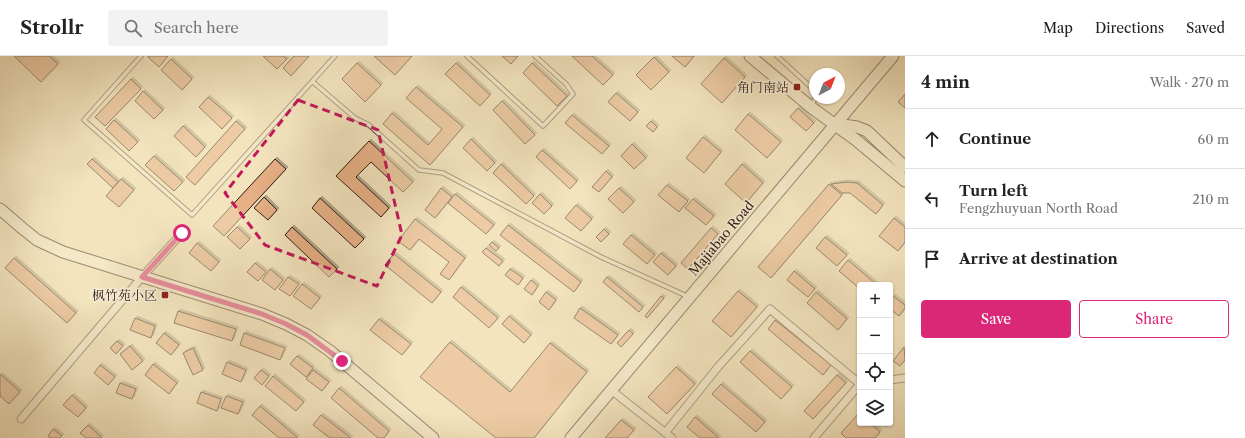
<!DOCTYPE html>
<meta charset="utf-8">
<style>
body{margin:0;font-family:"Libre Caslon Text","Noto Serif SC",serif;background:#f2f2f2;color:#222}
.controls{position:absolute;right:12px;bottom:12px;display:grid;overflow:hidden;border-radius:4px;box-shadow:0 1px 3px #0004}
.controls button{width:36px;height:36px;display:grid;place-items:center;padding:0;border:0;border-bottom:1px solid #e0e0e0;background:#fff;color:#222;font:20px sans-serif}
.compass{position:absolute;left:809px;top:12px;width:36px;height:36px;border-radius:50%;background:#fff;box-shadow:0 1px 3px #0004;rotate:42deg}
.stop{position:absolute;width:12px;height:12px;margin:-9px;border:3px solid #db2777;border-radius:50%;background:#fff}
.stop.end{background:#db2777;border-color:#fff;box-shadow:0 1px 4px #0008}
.list{margin:0;padding:0;list-style:none}
h2{display:flex;justify-content:space-between;align-items:center;height:52px;margin:0;padding:0 16px;font-size:17px}
h2 small{font-size:13px;font-weight:400;color:#767676}
.list li{display:grid;grid-template-columns:26px 1fr auto;gap:12px;align-items:center;box-sizing:border-box;height:60px;padding:0 16px;border-top:1px solid #e0e0e0}
.list b{display:block;font-size:15px;white-space:nowrap}
.list p{margin:0;font-size:13px;white-space:nowrap;color:#767676}
.list em{font-size:13px;font-style:normal;color:#767676}
.actions{display:flex;gap:8px;padding:12px 16px}
.actions a{flex:1;padding:9px 0;border:1px solid #db2777;border-radius:4px;text-align:center;font-size:14px;color:#db2777}
.actions .main{background:#db2777;color:#fff}
.icon{flex:none;width:22px;height:22px;fill:none;stroke:currentColor;stroke-width:2;stroke-linecap:round;stroke-linejoin:round}
.map{position:relative;flex:none;width:905px;height:382px;overflow:hidden}
header{display:flex;align-items:center;gap:24px;box-sizing:border-box;height:56px;padding:0 20px;background:#fff;border-bottom:1px solid #e0e0e0}
header strong{font-size:19px}
nav{display:flex;gap:22px;margin-inline-start:auto;font-size:14px}
.search{width:280px;height:36px;background:#f2f2f2;display:flex;align-items:center;gap:10px;box-sizing:border-box;padding:0 14px;border-radius:4px;color:#767676;font-size:15px}
main{display:flex}
aside{flex:1;background:#fff}
.map>svg:first-child{display:block}
</style>
<header>
<strong>Strollr</strong>
<div class="search"><svg class="icon" aria-label="search" viewBox="0 0 24 24"><circle cx="10" cy="10" r="6"/><path d="M15 15l6 6"/></svg>Search here</div>
<nav><a>Map</a><a>Directions</a><a>Saved</a></nav>
</header>
<main>
<div class="map">
<svg width="905" height="382" viewBox="0 0 905 382">
<defs>
<filter id="shadow"><feDropShadow dx="2" dy="-2" stdDeviation="0" flood-color="#0004"/></filter>
</defs>
<rect width="100%" height="100%" fill="#f3e4be"/>
<filter id="stains"><feTurbulence type="fractalNoise" baseFrequency=".005" numOctaves="4"/><feColorMatrix values="0 0 0 0 .2 0 0 0 0 .09 0 0 0 0 .02 0 0 0 .5 -.17"/></filter>
<radialGradient id="worn" r=".72"><stop offset=".6" stop-color="#630" stop-opacity="0"/><stop offset="1" stop-color="#630" stop-opacity=".3"/></radialGradient>
<path fill="#e7b087" stroke="#321d14" filter="url(#shadow)" d="M14,0H49L58,8L41,26Z
M148,0H168L159,11L148,1Z
M263,0H283L287,3L277,13Z
M294,0H309L291,20L283,12Z
M374,0H412L395,19Z
M502,0H518L511,8Z
M572,0H592L613,19L603,29Z
M672,0H694L685,11Z
M654,1L669,16L651,34L636,19Z
M724,2L745,21L722,47L701,28Z
M171,3L192,23L182,34L161,14Z
M357,7L381,29L365,46L342,23Z
M456,7L490,39L480,50L445,18Z
M532,7L567,40L557,50L523,17Z
M131,23L141,33L105,70L95,61Z
M416,31L463,71L430,109L383,68L392,57L428,89L442,73L406,42Z
M143,35L163,54L154,63L135,45Z
M616,37L638,56L630,65L608,46Z
M905,38V52L898,46Z
M208,41L232,62L222,73L199,51Z
M502,45L535,79L525,88L493,54Z
M798,52L814,67L806,75L790,61Z
M748,58L781,86L767,102L735,74Z
M572,59L609,90L602,98L565,67Z
M114,64L138,86L129,95L106,73Z
M236,65L245,73L195,129L186,121Z
M651,65L657,71L653,76L646,70Z
M183,70L205,91L196,101L174,80Z
M703,81L721,96L704,117L686,102Z
M471,83L495,107L487,115L463,92Z
M369,85L413,126L403,136L371,106L356,121L389,152L381,161L336,120Z
M632,88L646,102L634,113L621,100Z
M542,94L577,125L570,133L536,101Z
M154,100L183,126L174,135L145,109Z
M92,103L118,126L113,132L87,108Z
M275,103L286,113L224,180L213,170Z
M501,108L534,140L526,148L493,117Z
M742,108L763,127L746,147L725,128Z
M606,115L612,121L599,136L592,131Z
M121,123L134,134L119,151L106,140Z
M847,126L857,127L883,149L876,158L850,137H842L831,128Z
M829,128L842,139L771,222L758,211Z
M667,129L688,145L679,156L658,139Z
M441,132L452,141L435,162L425,154Z
M619,132L634,146L623,157L608,143Z
M455,138L494,169L486,178L448,147Z
M540,138L552,150L544,158L532,147Z
M264,141L277,154L268,164L254,152Z
M320,142L364,183L355,192L312,152Z
M693,143L714,160L706,169L685,152Z
M576,149L592,163L581,175L565,162Z
M894,162L905,171V186L898,195L879,180Z
M415,163L465,202L449,224L440,218L449,206L419,183L410,194L398,185Z
M508,169L581,226L574,236L500,179Z
M237,171L250,183L240,193L227,181Z
M292,171L337,213L329,221L285,179Z
M711,172L718,178L688,213L681,207Z
M604,173L609,178L601,186L596,181Z
M631,179L655,199L647,208L623,188Z
M825,181L847,199L837,210L816,192Z
M492,186L499,192L496,195L489,189Z
M197,187L219,206L211,215L189,197Z
M486,192L503,205L499,210L482,196Z
M661,197L676,210L668,219L653,206Z
M394,198L441,236L432,247L385,209Z
M14,202L76,257L67,267L5,212Z
M848,204L877,229H860V233L839,215Z
M255,207L266,216L258,225L247,216Z
M270,213L283,224L275,234L262,224Z
M510,213L523,222L518,229L505,219Z
M794,215L815,233L808,241L787,224Z
M288,221L299,228L290,240L279,233Z
M607,221L643,251L639,256L603,226Z
M531,224L538,230L532,239L524,233Z
M302,228L320,242L311,253L293,240Z
M461,231L498,262L489,272L453,241Z
M738,235L757,251L731,281L712,265Z
M546,236L556,244L549,254L539,246Z
M816,236L847,263L838,274L807,247Z
M661,240L664,242L647,262L645,260Z
M893,240L905,249V252L899,260L890,253V244Z
M580,252L618,279L611,288L574,262Z
M178,255L236,273L232,285L174,267Z
M509,260L531,279L524,287L502,268Z
M135,262L155,270L151,282L130,274Z
M379,263L411,288L402,299L370,274Z
M775,264L831,309L823,319L768,273Z
M629,274L633,278L621,291L617,287Z
M164,277L179,289L171,299L156,287Z
M244,277L285,292L280,304L240,289Z
M117,285L123,290L116,298L110,292Z
M450,286L510,336L550,287L587,316L534,382H496L420,321Z
M130,290L143,305L132,314L120,298Z
M904,291L905,304L900,310L893,305Z
M193,292L203,314L193,319L183,297Z
M750,295L792,331L781,343L740,306Z
M297,300L313,312L306,321L290,308Z
M227,306L246,314L241,326L222,318Z
M153,308L177,327L169,338L145,319Z
M100,309L115,321L108,329L94,317Z
M676,311L695,328L667,358L648,341Z
M261,314L269,320L262,329L254,322Z
M313,314L329,326L322,335L306,323Z
M0,318L20,336L9,348L0,340Z
M837,319L846,327L813,363L804,355Z
M273,320L304,346L296,355L265,330Z
M120,327L136,333L132,343L116,337Z
M721,328L765,366L756,376L712,338Z
M339,332L389,375L384,382H378L331,342Z
M201,336L221,343L217,355L197,347Z
M72,339L86,352L78,361L63,349Z
M226,340L243,346L238,358L221,352Z
M260,350L298,382H279L252,359Z
M859,357L860,367H870L880,376L875,382H846L841,377Z
M321,359L351,382H330L313,369Z
M695,361L719,382H700L687,371Z
M621,364L634,374L627,382H605Z
M88,369L102,382H86L80,377Z
M53,373L62,380L60,382H50L48,380Z"/>
<g fill="none" stroke-linecap="round" stroke-linejoin="round">
<defs>
<path id="lane" d="M141,0L84,64L192,159L335,0
M467,0L543,70L573,38L566,28L535,0
M777,0L813,33L815,40
M313,26L355,62L369,69L419,114L443,117L601,201L689,241
M812,50L815,42"/>
<path id="street" d="M890,324L905,322
M611,334L672,382
M21,363L142,221L182,177
M665,377L718,311L770,253L860,328
M814,382L860,328"/>
<path id="secondary" d="M750,0L812,52L856,84L905,125
M836,68L857,71L867,75L905,111
M0,153L22,172L37,184L63,196L262,258L286,268L307,279L330,295L433,382
M571,382L893,0"/>
</defs>
<use href="#lane" stroke="#624f3e" stroke-width="5.5"/>
<use href="#street" stroke="#624f3e" stroke-width="9"/>
<use href="#secondary" stroke="#321d14" stroke-width="13"/>
<use href="#lane" stroke="#f7edd5" stroke-width="3.5"/>
<use href="#street" stroke="#f7edd5" stroke-width="7"/>
<use href="#secondary" stroke="#f7edd5" stroke-width="11"/>
</g>
<g fill="none" stroke-linecap="round" stroke-linejoin="round">
<path stroke="#db2777" stroke-width="5" d="M182,177L142,221L262,258L286,268L307,279L342,305"/>
</g>
<path d="M0 0H905V382H0ZM298,44L378,74L402,179L377,230L265,189L225,137Z" fill="#f3e4be" fill-opacity=".55" fill-rule="evenodd"/>
<path fill="none" stroke="#c2185b" stroke-width="3" stroke-dasharray="8 5" stroke-linejoin="round" d="M298,44L378,74L402,179L377,230L265,189L225,137Z"/>
<g fill="#8f2418" stroke="#f7edd5" stroke-width="1.5">
<rect x="793" y="27" width="8" height="8" rx="2"/>
<rect x="161" y="235" width="8" height="8" rx="2"/>
</g>
<g text-anchor="middle" dominant-baseline="central" stroke-width="3.5" stroke-linejoin="round" paint-order="stroke">
<g font-size="13" fill="#321d14" stroke="#f7edd5" text-anchor="end">
<text x="789" y="31">角门南站</text>
<text x="157" y="239">枫竹苑小区</text>
</g>
<g font-size="13" fill="#321d14" stroke="#f7edd5">
<text transform="translate(721 182) rotate(-50)">Majiabao Road</text>
</g>
</g>
<rect width="100%" height="100%" filter="url(#stains)"/>
<rect width="100%" height="100%" fill="url(#worn)"/>
</svg>
<div class="controls">
<button>+</button>
<button>−</button>
<button><svg class="icon" aria-label="locate" viewBox="0 0 24 24"><circle cx="12" cy="12" r="6"/><path d="M12 2v4M12 18v4M2 12h4M18 12h4"/></svg></button>
<button><svg class="icon" aria-label="layers" viewBox="0 0 24 24"><path d="M12 4l9 5-9 5-9-5zM3 14l9 5 9-5"/></svg></button>
</div>
<svg class="compass" viewBox="-18 -18 36 36"><path d="M0-13l5 13h-10z" fill="#e53935"/><path d="M0 13l5-13h-10z" fill="#767676"/></svg>
<div class="stop" style="left:182px;top:177px"></div>
<div class="stop end" style="left:342px;top:305px"></div>
</div>
<aside>
<h2>4 min<small>Walk · 270 m</small></h2>
<ul class="list">
<li><svg class="icon" aria-label="ahead" viewBox="0 0 24 24"><path d="M12 20V5M6 11l6-6 6 6"/></svg><div><b>Continue</b></div><em>60 m</em></li>
<li><svg class="icon" aria-label="left" viewBox="0 0 24 24"><path d="M17 20v-9H6M10 6l-5 5 5 5"/></svg><div><b>Turn left</b><p>Fengzhuyuan North Road</p></div><em>210 m</em></li>
<li><svg class="icon" aria-label="arrive" viewBox="0 0 24 24"><path d="M6 21V4h12l-3 4 3 4H6"/></svg><div><b>Arrive at destination</b></div></li>
</ul>
<div class="actions"><a class="main">Save</a><a>Share</a></div>
</aside>
</main>
